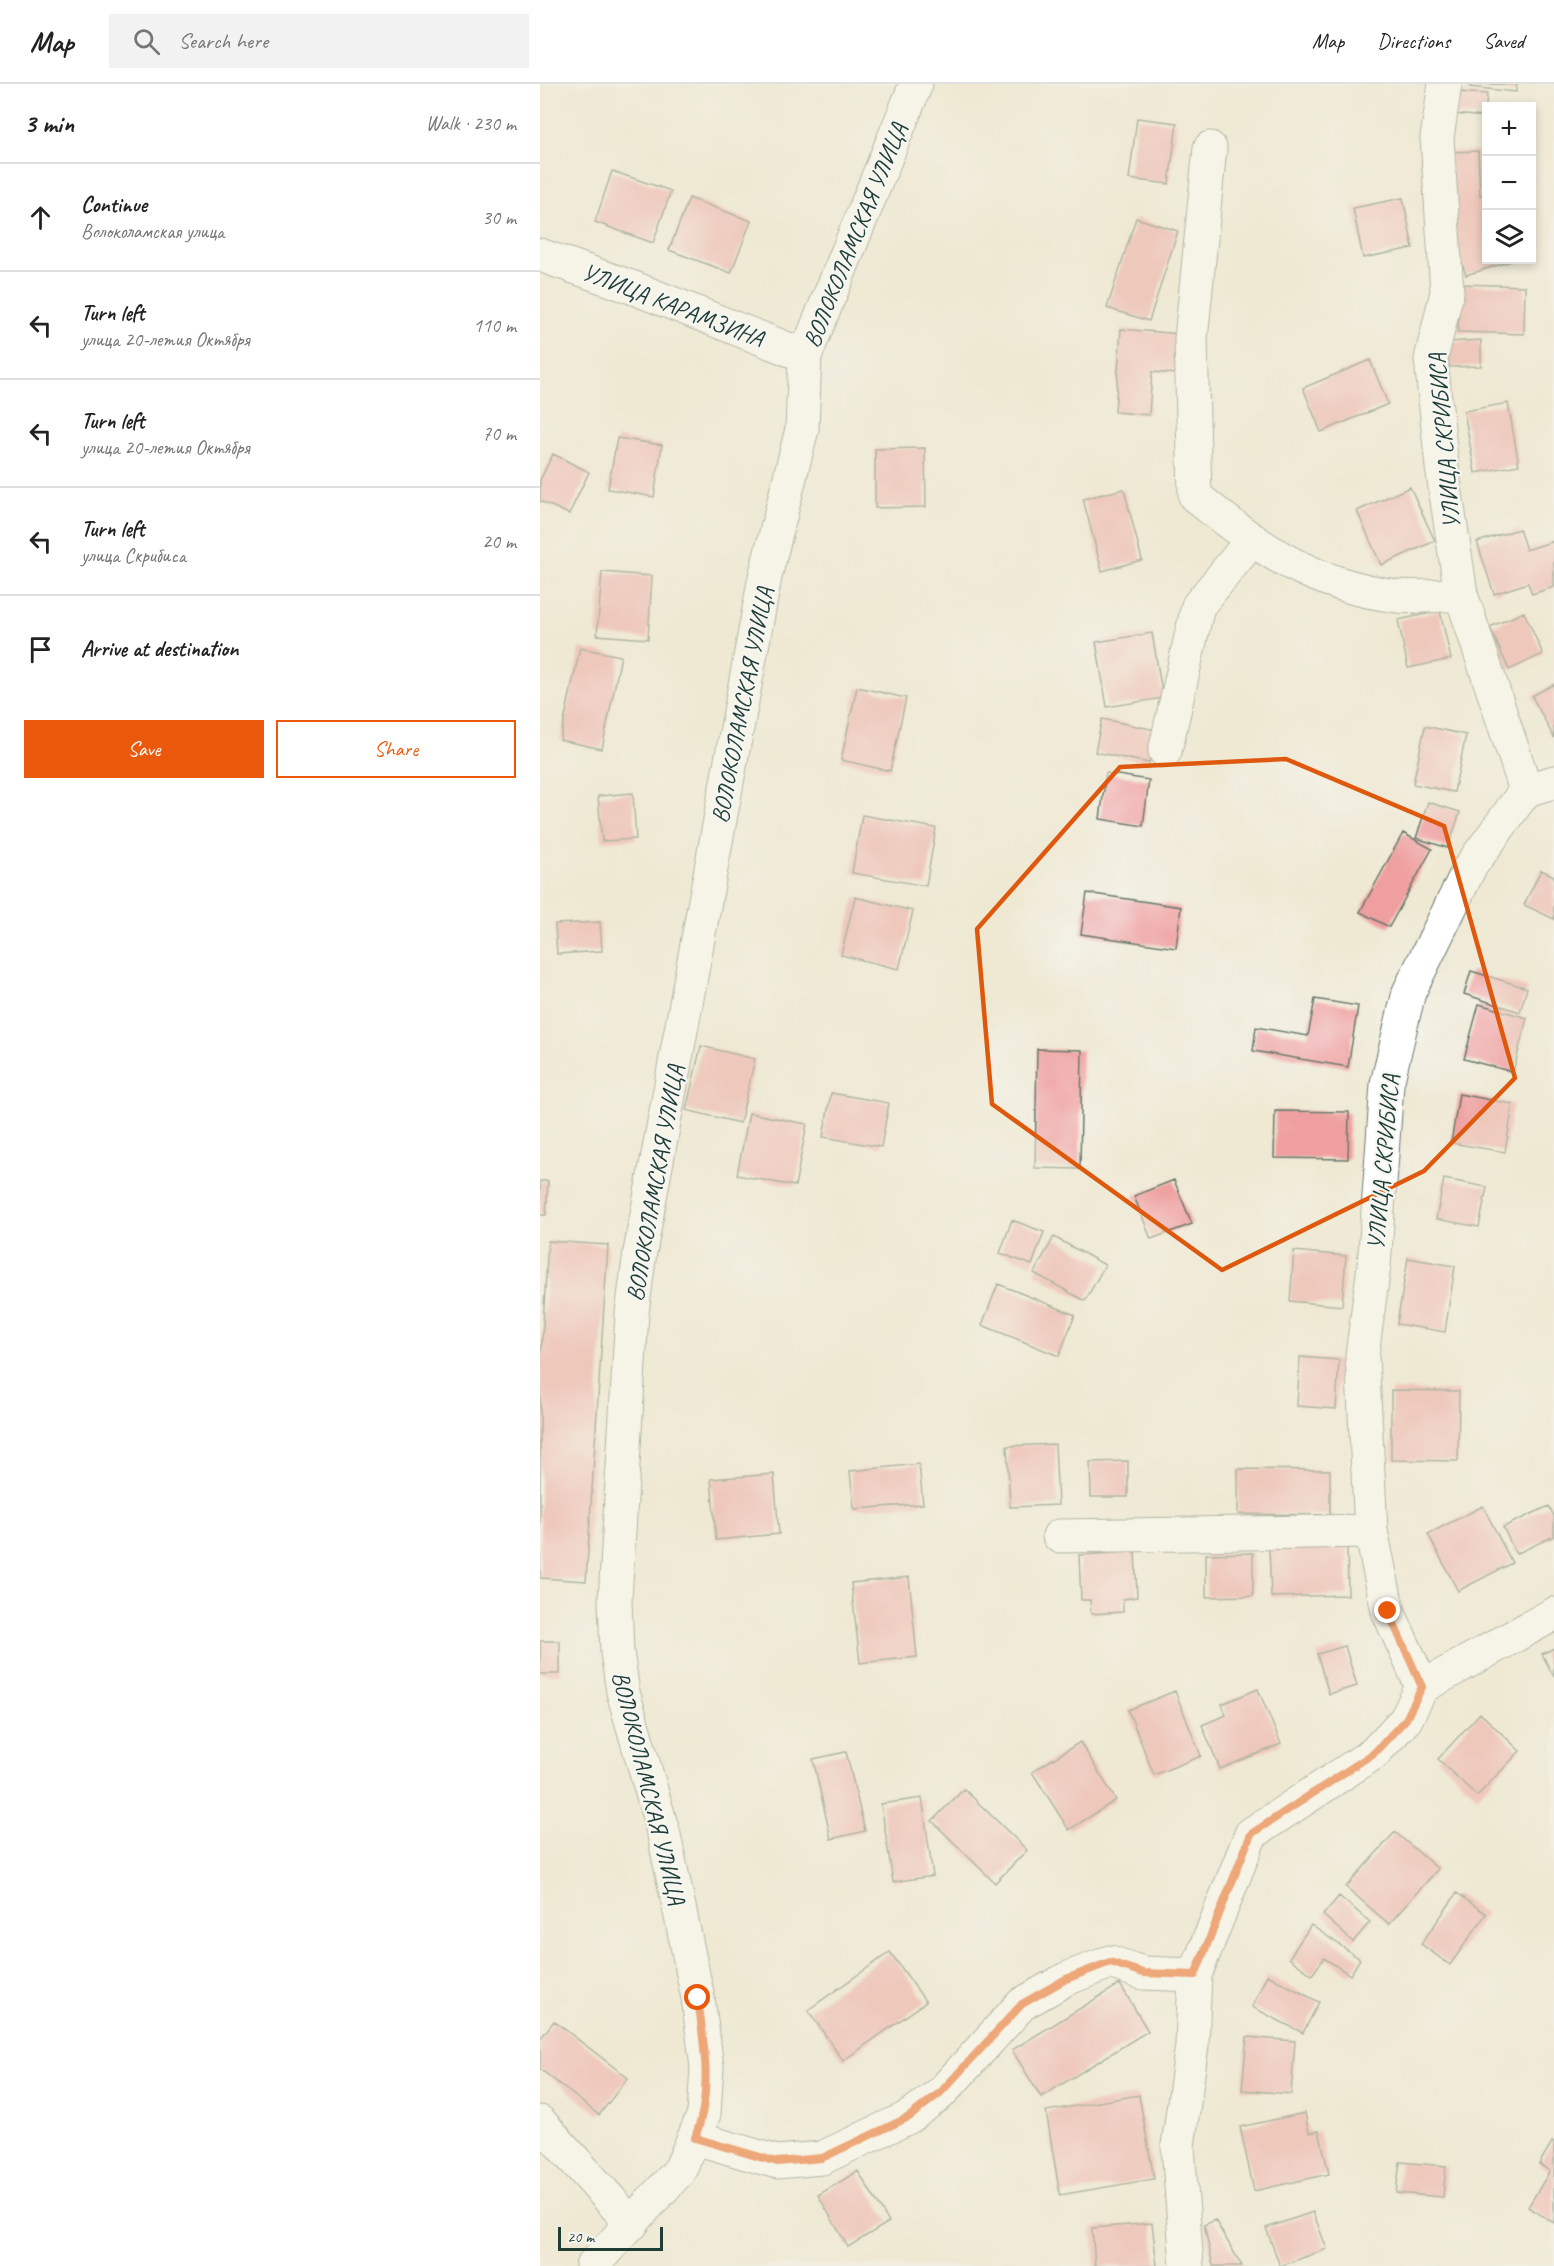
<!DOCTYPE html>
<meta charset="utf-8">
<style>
body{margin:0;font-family:Caveat,sans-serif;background:#f2f2f2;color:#222}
.controls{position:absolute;right:18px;top:18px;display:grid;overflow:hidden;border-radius:0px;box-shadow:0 3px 9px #0003}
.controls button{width:54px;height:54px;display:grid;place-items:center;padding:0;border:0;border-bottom:2px solid #e0e0e0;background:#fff;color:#222;font:30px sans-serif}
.scale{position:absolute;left:18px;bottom:15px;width:105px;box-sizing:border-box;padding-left:6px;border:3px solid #1f3d34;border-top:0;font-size:16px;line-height:21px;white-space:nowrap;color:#1f3d34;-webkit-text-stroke:4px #f6f6f2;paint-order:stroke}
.stop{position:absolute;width:18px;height:18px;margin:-14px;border:4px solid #ea580c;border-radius:50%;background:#fff}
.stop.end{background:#ea580c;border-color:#fff;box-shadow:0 2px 6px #0008}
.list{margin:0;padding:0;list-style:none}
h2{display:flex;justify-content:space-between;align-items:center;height:78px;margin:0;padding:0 24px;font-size:26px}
h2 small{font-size:20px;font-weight:400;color:#767676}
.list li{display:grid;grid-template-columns:39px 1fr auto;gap:18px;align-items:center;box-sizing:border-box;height:108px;padding:0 24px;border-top:2px solid #e0e0e0}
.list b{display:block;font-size:22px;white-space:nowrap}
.list p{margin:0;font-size:20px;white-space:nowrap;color:#767676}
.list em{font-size:20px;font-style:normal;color:#767676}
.actions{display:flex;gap:12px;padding:18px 24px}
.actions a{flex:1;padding:14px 0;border:2px solid #ea580c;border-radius:0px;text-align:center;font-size:21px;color:#ea580c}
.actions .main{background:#ea580c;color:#fff}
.icon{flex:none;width:33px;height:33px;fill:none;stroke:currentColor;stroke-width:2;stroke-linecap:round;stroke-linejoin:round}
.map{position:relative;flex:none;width:1014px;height:2182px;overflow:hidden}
header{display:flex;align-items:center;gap:36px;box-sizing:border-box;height:84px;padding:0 30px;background:#fff;border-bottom:2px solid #e0e0e0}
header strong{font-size:28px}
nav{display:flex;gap:33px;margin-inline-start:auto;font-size:21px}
.search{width:420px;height:54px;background:#f2f2f2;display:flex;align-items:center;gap:15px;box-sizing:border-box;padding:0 21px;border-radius:0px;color:#767676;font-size:22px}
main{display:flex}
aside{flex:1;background:#fff}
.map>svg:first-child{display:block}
</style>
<header>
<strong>Map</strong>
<div class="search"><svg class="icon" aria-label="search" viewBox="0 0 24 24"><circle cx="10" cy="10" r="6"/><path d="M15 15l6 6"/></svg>Search here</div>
<nav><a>Map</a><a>Directions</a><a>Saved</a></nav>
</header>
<main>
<aside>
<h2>3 min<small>Walk · 230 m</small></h2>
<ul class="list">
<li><svg class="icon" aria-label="ahead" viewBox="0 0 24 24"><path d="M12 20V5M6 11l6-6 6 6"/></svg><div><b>Continue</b><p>Волоколамская улица</p></div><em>30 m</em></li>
<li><svg class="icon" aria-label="left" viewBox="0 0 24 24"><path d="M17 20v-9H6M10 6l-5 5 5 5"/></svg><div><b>Turn left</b><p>улица 20-летия Октября</p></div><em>110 m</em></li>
<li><svg class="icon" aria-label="left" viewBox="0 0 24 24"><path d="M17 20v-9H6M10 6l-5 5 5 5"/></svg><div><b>Turn left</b><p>улица 20-летия Октября</p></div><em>70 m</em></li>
<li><svg class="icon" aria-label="left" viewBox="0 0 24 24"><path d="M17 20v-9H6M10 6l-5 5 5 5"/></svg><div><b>Turn left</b><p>улица Скрибиса</p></div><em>20 m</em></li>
<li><svg class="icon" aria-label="arrive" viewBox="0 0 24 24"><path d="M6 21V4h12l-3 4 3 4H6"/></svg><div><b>Arrive at destination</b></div></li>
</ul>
<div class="actions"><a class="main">Save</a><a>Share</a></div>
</aside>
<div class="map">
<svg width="1014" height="2182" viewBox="0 0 1014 2182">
<rect width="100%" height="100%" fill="#f6f6f2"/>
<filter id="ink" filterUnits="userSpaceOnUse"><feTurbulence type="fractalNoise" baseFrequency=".0167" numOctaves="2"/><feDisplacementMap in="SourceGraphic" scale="12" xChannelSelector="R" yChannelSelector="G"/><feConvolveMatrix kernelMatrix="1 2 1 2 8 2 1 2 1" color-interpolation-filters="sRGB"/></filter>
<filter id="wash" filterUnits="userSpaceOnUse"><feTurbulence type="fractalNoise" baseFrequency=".008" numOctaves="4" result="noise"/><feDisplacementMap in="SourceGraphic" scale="24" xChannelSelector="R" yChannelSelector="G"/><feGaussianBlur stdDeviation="1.35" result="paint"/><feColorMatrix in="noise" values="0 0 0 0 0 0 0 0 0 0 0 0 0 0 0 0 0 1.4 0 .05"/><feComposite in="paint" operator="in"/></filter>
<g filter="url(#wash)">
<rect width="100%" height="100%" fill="#efe9d4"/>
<g id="blocks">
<path fill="#ef9f9f" d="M931,0H977L976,8L930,3Z
M916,8L947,10L945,33L914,30Z
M597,34L637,39L629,100L589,95Z
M938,67L940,111L946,110V176H975L926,191L914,155L910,68Z
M72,87L131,107L113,159L55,138Z
M149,114L211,137L191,189L129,166Z
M863,114L873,164L823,174L813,124Z
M596,134L638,147L609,237L567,224Z
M920,200L985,202L984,250L918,248Z
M581,245L641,250L637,290L612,288L609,331L575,328Z
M941,256V282L909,283L908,258Z
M830,276L848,320L781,348L763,304Z
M968,319L979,381L935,389L924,327Z
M77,354L122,361L114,413L68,405Z
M385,364L386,423L335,424V365Z
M13,370L49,388L29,430L0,417V396Z
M870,403L895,457L841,481L817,427Z
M584,405L602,476L562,487L543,415Z
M979,445L986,466L1014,457V503L992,510L988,499L954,510L937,458Z
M62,488L112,492L108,555L57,551Z
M900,527L911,575L868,584L858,536Z
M984,528L1003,570L969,586L950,543Z
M612,549L623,614L567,623L556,558Z
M40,564L81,572L62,665L20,656Z
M1014,600V654L992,612Z
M317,603L366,614L350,687L301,676Z
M562,635L616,646L609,679L555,668Z
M885,642L926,651L914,708L873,700Z
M566,689L609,696L603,742L560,735Z
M93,709L96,755L62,757L58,712Z
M888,718L920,728L908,764L876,754Z
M322,731L396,744L386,802L312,789Z
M863,749L892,765L849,843L820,828Z
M1001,786L1014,792V835L984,821Z
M547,809L641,823L636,864L541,850Z
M315,813L373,827L359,885L301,871Z
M60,838L62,867L17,870L15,840Z
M931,887L987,904L980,928L924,910Z
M775,915L818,922L808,983L713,967L716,943L768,952Z
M939,920L987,934L973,988L924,975Z
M161,962L215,975L200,1039L146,1026Z
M497,965L542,966L540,1085L495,1084Z
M291,1009L349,1019L341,1063L283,1053Z
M919,1010L973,1020L965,1068L911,1059Z
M735,1027L809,1028L808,1075L734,1074Z
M209,1029L267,1040L255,1102L197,1091Z
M904,1095L947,1103L939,1143L896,1135Z
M634,1096L652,1140L611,1155L594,1112Z
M0,1097H8L6,1131H0Z
M472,1136L504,1148L492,1181L460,1169Z
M514,1153L565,1181L545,1217L494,1189Z
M8,1157L68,1161L46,1497L0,1494V1289Z
M754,1167L806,1172L802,1222L750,1217Z
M868,1174L915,1182L905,1248L857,1240Z
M458,1200L535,1231L519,1272L442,1241Z
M760,1273L799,1276L796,1325L757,1322Z
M851,1306L919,1307L918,1377L851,1376Z
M515,1360L518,1421L470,1423L467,1362Z
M588,1377V1413H551L550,1378Z
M379,1380L383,1420L314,1425L310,1387Z
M698,1385L790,1386V1431L698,1430Z
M234,1390L239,1450L176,1456L171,1395Z
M943,1422L972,1479L918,1507L888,1450Z
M1009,1422L1014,1432V1452L976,1470L963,1443Z
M807,1461L808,1511L731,1513L729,1464Z
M595,1468L597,1513L583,1515V1528L551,1530L550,1516H541L539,1471Z
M713,1469V1512L666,1513V1470Z
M369,1493L377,1573L320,1579L311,1499Z
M0,1557H20V1590H0Z
M805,1562L817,1602L789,1610L777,1570Z
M1014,1564V1593L1002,1570Z
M718,1605L741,1660L680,1685L662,1641L686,1631L682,1620Z
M635,1607L661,1672L614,1691L588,1626Z
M940,1629L980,1667L937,1712L898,1675Z
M540,1658L576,1716L529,1746L492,1688Z
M306,1668L325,1747L291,1755L273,1675Z
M424,1705L487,1766L455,1799L392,1737Z
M382,1714L393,1792L353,1798L341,1720Z
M855,1748L898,1785L849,1840L806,1803Z
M917,1809L946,1830L910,1881L881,1860Z
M799,1812L830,1838L813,1858L783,1831Z
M771,1841L820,1875L810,1891L784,1874L772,1891L749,1874Z
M350,1868L386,1918L303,1977L268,1926Z
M727,1891L779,1918L763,1949L712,1923Z
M580,1900L608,1947L501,2013L472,1966Z
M14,1937L88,1994L59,2031L0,1985V1955Z
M707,1953L755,1957L751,2010L702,2006Z
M599,2011L614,2095L520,2111L506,2027Z
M765,2029L769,2049L779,2047L789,2090L714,2107L700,2043Z
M1012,2058L1014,2059V2139L988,2123L1010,2087L999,2080Z
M860,2078L906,2082L903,2113L856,2109Z
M318,2087L349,2138L308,2163L278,2111Z
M773,2128L787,2165L740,2182L726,2144Z
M675,2136L702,2182H673L664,2141Z
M612,2139L617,2182H555L552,2144Z"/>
</g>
</g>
<g filter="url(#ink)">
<use href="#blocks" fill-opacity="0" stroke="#68796c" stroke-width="1.5"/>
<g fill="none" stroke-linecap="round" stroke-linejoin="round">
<defs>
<path id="minor" d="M905,0L897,54L907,208L891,275L902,383L921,510L986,706
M670,64L651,255L655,412C720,465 771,501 857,512C877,514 900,511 921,510
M0,171L94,204L265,272
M625,667L658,522L711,457
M519,1452L831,1447
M882,1603L848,1527L831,1447L822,1271L834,1182L847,1000L869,908L930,783L986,706L1014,698
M0,2038L92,2140
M155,2054L237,2078L282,2074L369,2033L401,2009L482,1920L526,1895L570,1878L603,1889L655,1891L711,1750L834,1669L866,1635L882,1603L1014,1530
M52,2182L140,2086L164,2030L167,1983L158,1914L124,1751L83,1608L77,1568L75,1516L92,1229L100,1168L225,493L262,345L265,272L376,0
M647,2182L638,2062L652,1961L655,1891"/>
</defs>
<use href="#minor" stroke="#68796c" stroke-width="35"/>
<use href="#minor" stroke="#fff" stroke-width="33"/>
</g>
</g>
<g fill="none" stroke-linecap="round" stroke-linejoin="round" filter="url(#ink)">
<path stroke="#ea580c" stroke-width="8" d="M158,1914C164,1962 173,2008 155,2054L237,2078L282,2074L369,2033L401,2008L482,1920L526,1895L570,1878L603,1889L655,1891L711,1750L834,1669L866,1635L882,1603L848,1527"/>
</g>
<path d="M0 0H1014V2182H0ZM746,675L904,742L975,994L884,1087L682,1186L452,1020L437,845L580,683Z" fill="#efe9d4" fill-opacity=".55" fill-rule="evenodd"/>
<path fill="none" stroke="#de580e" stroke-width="4.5" stroke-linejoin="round" d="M746,675L904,742L975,994L884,1087L682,1186L452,1020L437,845L580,683Z"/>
<g text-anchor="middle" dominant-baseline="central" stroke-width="4.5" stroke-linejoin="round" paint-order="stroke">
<g font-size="24" fill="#1f3d34" stroke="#f6f6f2">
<text transform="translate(315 151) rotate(-68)">ВОЛОКОЛАМСКАЯ УЛИЦА</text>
<text transform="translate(133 221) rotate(21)">УЛИЦА КАРАМЗИНА</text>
<text transform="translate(904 357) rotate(-95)">УЛИЦА СКРИБИСА</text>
<text transform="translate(202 621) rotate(-79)">ВОЛОКОЛАМСКАЯ УЛИЦА</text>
<text transform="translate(843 1078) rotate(-85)">УЛИЦА СКРИБИСА</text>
<text transform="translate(115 1099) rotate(-80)">ВОЛОКОЛАМСКАЯ УЛИЦА</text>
<text transform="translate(109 1704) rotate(76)">ВОЛОКОЛАМСКАЯ УЛИЦА</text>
</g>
</g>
</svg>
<div class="controls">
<button>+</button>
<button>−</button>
<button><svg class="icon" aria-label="layers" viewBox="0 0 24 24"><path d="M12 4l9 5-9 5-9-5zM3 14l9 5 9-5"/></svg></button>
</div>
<div class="scale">20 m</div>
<div class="stop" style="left:158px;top:1914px"></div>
<div class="stop end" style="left:848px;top:1527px"></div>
</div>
</main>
